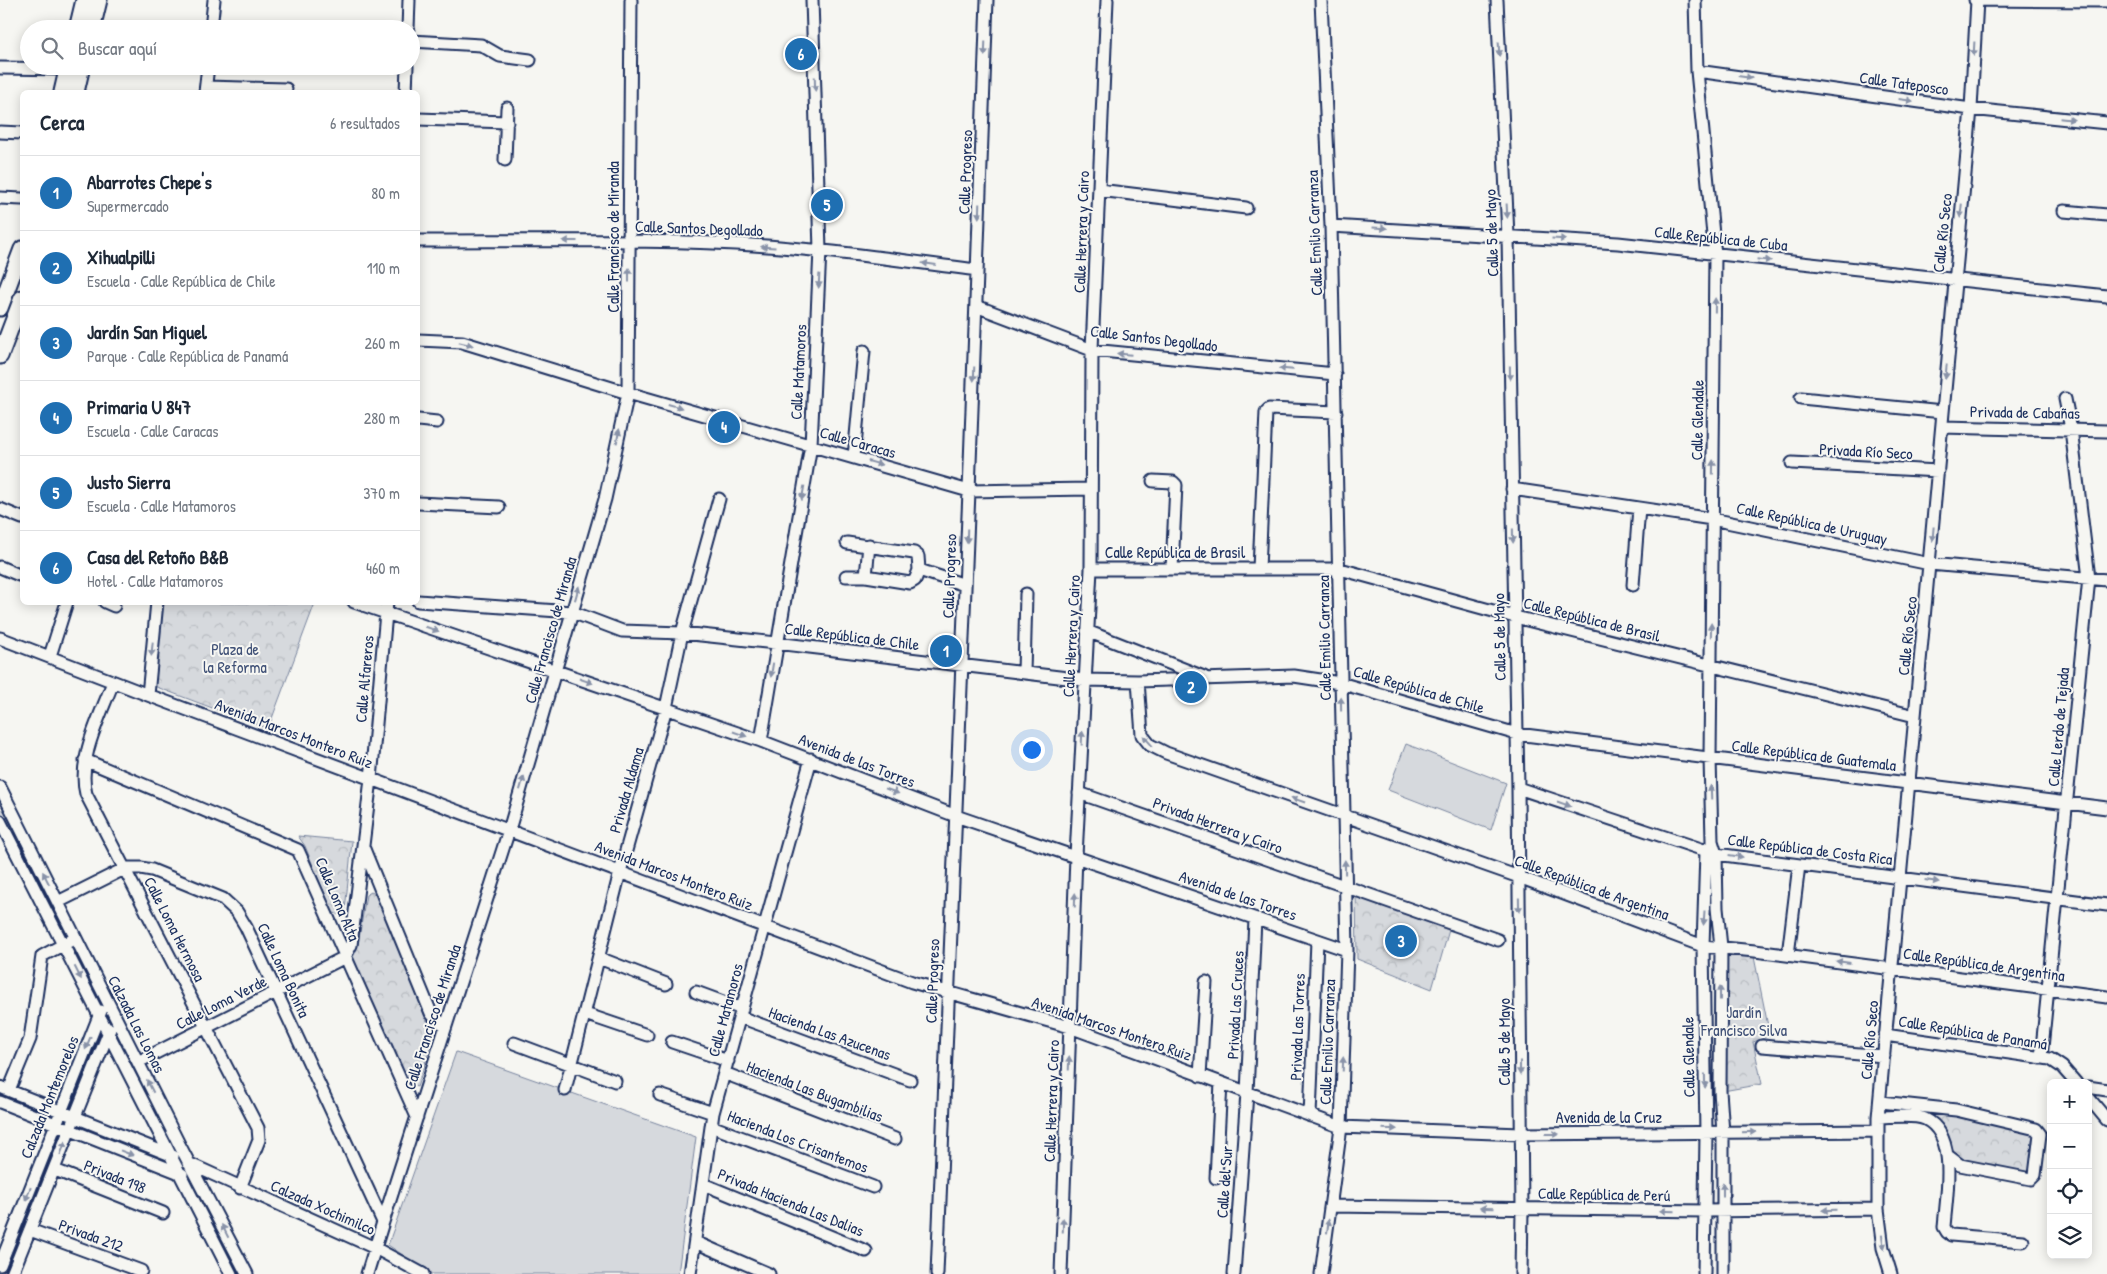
<!DOCTYPE html>
<html lang="es">
<meta charset="utf-8">
<style>
body{margin:0;font-family:"Patrick Hand",sans-serif;background:#f2f2f3;color:#1f2937}
.controls{position:absolute;right:15px;bottom:15px;display:grid;overflow:hidden;border-radius:8px;box-shadow:0 2px 12px #0003}
.controls button{width:45px;height:45px;display:grid;place-items:center;padding:0;border:0;border-bottom:1px solid #e0e1e3;background:#fff;color:#1f2937;font:25px sans-serif}
.you{position:absolute;left:1031px;top:749px;width:18px;height:18px;margin:-12px;border:4px solid #fff;border-radius:50%;background:#1a73e8;box-shadow:0 0 0 8px #1a73e833}
.badge{display:grid;place-items:center;width:32px;height:32px;border-radius:50%;background:#1f6fb2;color:#fff;font-size:16px;font-weight:700}
.pin{position:absolute;translate:-50% -50%;border:2px solid #fff;box-shadow:0 1px 5px #0006}
.list{margin:0;padding:0;list-style:none}
h2{display:flex;justify-content:space-between;align-items:center;height:65px;margin:0;padding:0 20px;font-size:21px}
h2 small{font-size:16px;font-weight:400;color:#747a83}
.list li{display:grid;grid-template-columns:32px 1fr auto;gap:15px;align-items:center;box-sizing:border-box;height:75px;padding:0 20px;border-top:1px solid #e0e1e3}
.list b{display:block;font-size:19px;white-space:nowrap}
.list p{margin:0;font-size:16px;white-space:nowrap;color:#747a83}
.list em{font-size:16px;font-style:normal;color:#747a83}
.icon{flex:none;width:28px;height:28px;fill:none;stroke:currentColor;stroke-width:2;stroke-linecap:round;stroke-linejoin:round}
.map{position:relative;flex:none;width:2107px;height:1274px;overflow:hidden}
.search{position:absolute;background:#fff;box-shadow:0 2px 12px #0003;left:20px;top:20px;width:400px;height:55px;display:flex;align-items:center;gap:12px;box-sizing:border-box;padding:0 18px;border-radius:28px;color:#747a83;font-size:19px}
.panel{position:absolute;background:#fff;box-shadow:0 2px 12px #0003;left:20px;top:90px;width:400px;height:515px;border-radius:8px}
.map>svg:first-child{display:block}
</style>
<div class="map">
<svg width="2107" height="1274" viewBox="0 0 2107 1274">
<defs>
<pattern id="forest-crowns" width="20" height="18" patternUnits="userSpaceOnUse" patternTransform="scale(1.25)"><rect width="20" height="18" fill="#d6d9dd"/><path d="M2 6a3 3 0 1 1 6 0M12 15a3 3 0 1 1 6 0" fill="none" stroke="#b7bbc0"/></pattern>
</defs>
<rect width="100%" height="100%" fill="#f6f6f2"/>
<filter id="ink" filterUnits="userSpaceOnUse"><feTurbulence type="fractalNoise" baseFrequency=".02" numOctaves="2"/><feDisplacementMap in="SourceGraphic" scale="10" xChannelSelector="R" yChannelSelector="G"/><feConvolveMatrix kernelMatrix="1 2 1 2 8 2 1 2 1" color-interpolation-filters="sRGB"/></filter>
<g filter="url(#ink)">
<path fill="url(#forest-crowns)" stroke="#78849e" d="M163,603H315L268,729L154,686Z
M298,836L352,841L345,911L339,915L332,912L305,846Z
M1356,891L1451,923L1432,989L1357,959Z
M371,892L379,896L426,1020L438,1026L417,1087L405,1082L352,958L358,945L366,895Z
M1723,948L1753,952L1770,1036L1753,1042L1762,1084L1723,1091Z
M1881,1103L2036,1129L2031,1179L1960,1165L1932,1124L1879,1113Z"/>
<path fill="#d6d9dd" stroke="#78849e" d="M1406,744L1506,783L1491,830L1388,790Z
M6,807L74,934L64,940L0,820V811Z
M76,938L97,988L92,993L63,944Z
M113,1020L171,1135L164,1136L108,1034Z
M99,1023L104,1034L72,1116L62,1109Z
M456,1052L696,1137L678,1274H431L388,1245Z
M0,1087L55,1109L50,1117L0,1098Z
M78,1122L170,1155L171,1165L75,1129Z
M56,1129L65,1133L10,1274H0Z
M198,1186L244,1274H236L192,1189Z"/>
<g fill="none" stroke-linecap="round" stroke-linejoin="round">
<defs>
<path id="minor" d="M1321,0L1331,226L1347,950L1341,1127L1321,1274
M1497,0L1508,236L1518,788L1522,1209L1521,1274
M1695,0L1697,71L1715,255L1710,758L1712,841L1716,854L1717,908L1721,947L1720,1091L1723,1133V1274
M1975,0L2107,1
M211,28L231,29
M211,29L214,0
M408,29L409,0
M411,41L481,45L500,56L530,60
M0,68L68,69
M1697,71L1971,109L2107,123
M206,87L286,89
M205,92L208,66
M406,92L407,66
M418,119L507,122
M0,132L22,133
M505,160L507,108
M1099,190L1246,208
M0,198L22,199
M2064,211L2107,215
M1331,226L1618,243L2107,296
M418,241C524,241 630,239 736,244C817,248 897,260 977,270
M976,306L1092,350L1335,374
M418,340L462,342L628,393L969,491L1091,489
M1801,398L1943,412
M418,420L437,422
M1942,427L2107,431
M854,457L864,351
M1792,463L1938,471
M1153,481L1173,482L1176,485L1172,569
M1512,489L1712,519L1930,564L2107,580
M418,503L499,507
M0,509L22,518
M0,567L19,575
M1091,569H1340L1515,617L1915,716
M1259,569L1266,412L1269,409L1336,412
M919,570L965,585
M846,576H866L910,583L915,580L919,570L918,556L914,553L847,543
M866,576L869,545
M1633,585L1639,508
M418,601L572,612L622,631L682,633L776,643L1084,680L1138,681L1294,676L1340,683L1517,734L2107,808
M105,602L114,606
M354,602L761,741L956,816L1347,950
M1087,631L1204,677
M0,638L148,695L912,982L1070,1027L1341,1127L1520,1134L1878,1131
M50,656L67,602
M1024,673L1026,594
M1138,681L1142,735L1150,745L1166,753L1519,877L1703,946L1755,951L2107,997
M113,682C101,715 77,758 86,794L258,1128L259,1140L240,1188
M148,695L157,602
M761,741L811,445L820,250L812,0
M85,760L298,850L417,1117
M0,787L179,1144L247,1274
M1518,788L1716,854L2107,905
M1079,793L1498,940
M0,821L231,1274
M364,849L431,1013L436,1019L446,1026
M58,902L126,868H141L152,870L223,899L237,912L246,927L383,1222
M1788,955L1799,865
M599,958L666,984
M696,992L742,1009
M585,1014L647,1035
M740,1017L910,1080
M1885,1035L2050,1059L2062,1067L2076,1083
M672,1042L728,1061
M514,1043L615,1081
M1762,1046L1884,1056
M2041,1058L2089,578L2071,429L2065,399
M138,1062L345,957L351,945L371,779L387,602
M724,1073L895,1139
M1200,1076L1206,982
M0,1087L173,1156
M2088,1087L2107,1090
M9,1090L30,1039L42,956L70,941
M565,1090L620,872L666,708L682,633L719,499
M660,1095L713,1113
M2088,1097L2107,1120
M0,1102L182,1174
M1881,1102L1956,1110L2036,1129L2040,1134L2035,1175L2031,1179L1960,1165L1948,1156
M1310,1116L1317,940
M1878,1117C1890,1117 1915,1114 1925,1119C1959,1135 1946,1197 1944,1227L1947,1232L1951,1235L2023,1241
M711,1126L873,1187
M188,1163L375,1248L423,1274
M55,1170L163,1213
M1216,1178L1221,1083
M703,1184L866,1251
M1331,1206L1705,1211L1878,1209
M30,1230L141,1271
M695,1242L769,1274
M0,1265L101,1011
M12,1274L110,1029
M367,1274L383,1222L509,830L605,499L628,393L631,0
M690,1274L713,1113L811,759
M937,1274L969,491L987,0
M1061,1274L1076,856L1091,569L1092,350L1107,0
M1234,1274L1247,1093L1255,919
M1704,1274L1706,1133L1703,946L1706,852L1709,847
M1891,1274L1883,1248L1878,1209V1117L1971,109L1977,0"/>
<path id="major" d="M77,29L84,0
M92,29L99,0
M62,92L68,66
M76,92L82,66
M0,308L22,249
M0,356L22,298"/>
</defs>
<use href="#minor" stroke="#1b2f5e" stroke-width="15"/>
<use href="#major" stroke="#1b2f5e" stroke-width="19"/>
<use href="#minor" stroke="#f6f6f2" stroke-width="11"/>
<use href="#major" stroke="#f6f6f2" stroke-width="15"/>
</g>
<defs><path id="oneway-solid" d="M-6-.8H1V-3.2L6.5 0L1 3.2V.8H-6Z" transform="scale(1.25)"/></defs>
<g fill="#8892a8">
<use href="#oneway-solid" transform="translate(985 49) rotate(92)"/>
<use href="#oneway-solid" transform="translate(1499 49) rotate(87)"/>
<use href="#oneway-solid" transform="translate(1974 49) rotate(93)"/>
<use href="#oneway-solid" transform="translate(1745 77) rotate(8)"/>
<use href="#oneway-solid" transform="translate(815 84) rotate(88)"/>
<use href="#oneway-solid" transform="translate(1906 100) rotate(8)"/>
<use href="#oneway-solid" transform="translate(2067 119) rotate(6)"/>
<use href="#oneway-solid" transform="translate(979 211) rotate(92)"/>
<use href="#oneway-solid" transform="translate(1507 211) rotate(87)"/>
<use href="#oneway-solid" transform="translate(1961 211) rotate(96)"/>
<use href="#oneway-solid" transform="translate(1380 228) rotate(3)"/>
<use href="#oneway-solid" transform="translate(1559 239) rotate(4)"/>
<use href="#oneway-solid" transform="translate(570 241) rotate(180)"/>
<use href="#oneway-solid" transform="translate(768 247) rotate(-176)"/>
<use href="#oneway-solid" transform="translate(1764 260) rotate(6)"/>
<use href="#oneway-solid" transform="translate(929 264) rotate(-173)"/>
<use href="#oneway-solid" transform="translate(629 275) rotate(-90)"/>
<use href="#oneway-solid" transform="translate(819 281) rotate(93)"/>
<use href="#oneway-solid" transform="translate(1715 305) rotate(-89)"/>
<use href="#oneway-solid" transform="translate(466 344) rotate(13)"/>
<use href="#oneway-solid" transform="translate(1124 354) rotate(-175)"/>
<use href="#oneway-solid" transform="translate(1286 369) rotate(-175)"/>
<use href="#oneway-solid" transform="translate(1946 372) rotate(95)"/>
<use href="#oneway-solid" transform="translate(1510 373) rotate(89)"/>
<use href="#oneway-solid" transform="translate(974 374) rotate(92)"/>
<use href="#oneway-solid" transform="translate(675 406) rotate(16)"/>
<use href="#oneway-solid" transform="translate(618 436) rotate(-79)"/>
<use href="#oneway-solid" transform="translate(875 463) rotate(16)"/>
<use href="#oneway-solid" transform="translate(1713 467) rotate(-89)"/>
<use href="#oneway-solid" transform="translate(803 493) rotate(100)"/>
<use href="#oneway-solid" transform="translate(1933 534) rotate(95)"/>
<use href="#oneway-solid" transform="translate(967 536) rotate(92)"/>
<use href="#oneway-solid" transform="translate(1513 536) rotate(89)"/>
<use href="#oneway-solid" transform="translate(577 593) rotate(-74)"/>
<use href="#oneway-solid" transform="translate(432 629) rotate(19)"/>
<use href="#oneway-solid" transform="translate(1711 630) rotate(-89)"/>
<use href="#oneway-solid" transform="translate(152 649) rotate(96)"/>
<use href="#oneway-solid" transform="translate(772 670) rotate(99)"/>
<use href="#oneway-solid" transform="translate(586 681) rotate(19)"/>
<use href="#oneway-solid" transform="translate(1341 704) rotate(-91)"/>
<use href="#oneway-solid" transform="translate(740 734) rotate(19)"/>
<use href="#oneway-solid" transform="translate(1082 738) rotate(-87)"/>
<use href="#oneway-solid" transform="translate(1148 741) rotate(-132)"/>
<use href="#oneway-solid" transform="translate(522 783) rotate(-74)"/>
<use href="#oneway-solid" transform="translate(892 791) rotate(21)"/>
<use href="#oneway-solid" transform="translate(1711 792) rotate(-92)"/>
<use href="#oneway-solid" transform="translate(1298 800) rotate(-161)"/>
<use href="#oneway-solid" transform="translate(1564 804) rotate(19)"/>
<use href="#oneway-solid" transform="translate(1736 856) rotate(8)"/>
<use href="#oneway-solid" transform="translate(1345 867) rotate(-91)"/>
<use href="#oneway-solid" transform="translate(46 878) rotate(-117)"/>
<use href="#oneway-solid" transform="translate(1932 881) rotate(8)"/>
<use href="#oneway-solid" transform="translate(1075 900) rotate(-88)"/>
<use href="#oneway-solid" transform="translate(1519 905) rotate(89)"/>
<use href="#oneway-solid" transform="translate(1704 918) rotate(94)"/>
<use href="#oneway-solid" transform="translate(1843 962) rotate(-173)"/>
<use href="#oneway-solid" transform="translate(78 973) rotate(63)"/>
<use href="#oneway-solid" transform="translate(1720 993) rotate(-90)"/>
<use href="#oneway-solid" transform="translate(88 1043) rotate(112)"/>
<use href="#oneway-solid" transform="translate(1069 1063) rotate(-88)"/>
<use href="#oneway-solid" transform="translate(1343 1064) rotate(-88)"/>
<use href="#oneway-solid" transform="translate(1520 1068) rotate(90)"/>
<use href="#oneway-solid" transform="translate(1705 1081) rotate(89)"/>
<use href="#oneway-solid" transform="translate(150 1086) rotate(-117)"/>
<use href="#oneway-solid" transform="translate(1390 1129) rotate(2)"/>
<use href="#oneway-solid" transform="translate(1749 1132) rotate(-1)"/>
<use href="#oneway-solid" transform="translate(1552 1134)"/>
<use href="#oneway-solid" transform="translate(63 1148) rotate(-69)"/>
<use href="#oneway-solid" transform="translate(127 1153) rotate(21)"/>
<use href="#oneway-solid" transform="translate(1723 1190) rotate(-90)"/>
<use href="#oneway-solid" transform="translate(28 1194) rotate(112)"/>
<use href="#oneway-solid" transform="translate(1487 1208) rotate(-179)"/>
<use href="#oneway-solid" transform="translate(1829 1210) rotate(179)"/>
<use href="#oneway-solid" transform="translate(1667 1211) rotate(-179)"/>
<use href="#oneway-solid" transform="translate(1063 1225) rotate(-88)"/>
<use href="#oneway-solid" transform="translate(1328 1226) rotate(-82)"/>
<use href="#oneway-solid" transform="translate(225 1231) rotate(-117)"/>
<use href="#oneway-solid" transform="translate(1883 1242) rotate(81)"/>
</g>
</g>
<g text-anchor="middle" dominant-baseline="central" stroke-width="4" stroke-linejoin="round" paint-order="stroke">
<g font-size="16" fill="#1b2f5e" stroke="#f6f6f2">
<text transform="translate(1904 83) rotate(8)">Calle Tateposco</text>
<text transform="translate(965 172) rotate(-88)">Calle Progreso</text>
<text transform="translate(699 228) rotate(2)">Calle Santos Degollado</text>
<text transform="translate(1081 232) rotate(-88)">Calle Herrera y Cairo</text>
<text transform="translate(1314 233) rotate(-92)">Calle Emilio Carranza</text>
<text transform="translate(1491 233) rotate(-92)">Calle 5 de Mayo</text>
<text transform="translate(1942 233) rotate(-84)">Calle Río Seco</text>
<text transform="translate(613 237) rotate(-90)">Calle Francisco de Miranda</text>
<text transform="translate(1721 238) rotate(6)">Calle República de Cuba</text>
<text transform="translate(1154 338) rotate(7)">Calle Santos Degollado</text>
<text transform="translate(798 372) rotate(-87)">Calle Matamoros</text>
<text transform="translate(2025 412) rotate(1)">Privada de Cabañas</text>
<text transform="translate(1697 420) rotate(-89)">Calle Glendale</text>
<text transform="translate(858 442) rotate(16)">Calle Caracas</text>
<text transform="translate(1866 451) rotate(3)">Privada Río Seco</text>
<text transform="translate(1812 523) rotate(12)">Calle República de Uruguay</text>
<text x="1175" y="552">Calle República de Brasil</text>
<text transform="translate(949 576) rotate(-88)">Calle Progreso</text>
<text transform="translate(1592 619) rotate(14)">Calle República de Brasil</text>
<text transform="translate(550 630) rotate(-74)">Calle Francisco de Miranda</text>
<text transform="translate(852 636) rotate(7)">Calle República de Chile</text>
<text transform="translate(1071 636) rotate(-87)">Calle Herrera y Cairo</text>
<text transform="translate(1907 636) rotate(-84)">Calle Río Seco</text>
<text transform="translate(1499 637) rotate(-91)">Calle 5 de Mayo</text>
<text transform="translate(1324 638) rotate(-91)">Calle Emilio Carranza</text>
<text transform="translate(364 679) rotate(-85)">Calle Alfareros</text>
<text transform="translate(1419 689) rotate(16)">Calle República de Chile</text>
<text transform="translate(2058 727) rotate(-85)">Calle Lerdo de Tejada</text>
<text transform="translate(294 733) rotate(21)">Avenida Marcos Montero Ruiz</text>
<text transform="translate(1814 755) rotate(7)">Calle República de Guatemala</text>
<text transform="translate(857 760) rotate(21)">Avenida de las Torres</text>
<text transform="translate(626 790) rotate(-74)">Privada Aldama</text>
<text transform="translate(1218 825) rotate(20)">Privada Herrera y Cairo</text>
<text transform="translate(1810 849) rotate(7)">Calle República de Costa Rica</text>
<text transform="translate(674 875) rotate(21)">Avenida Marcos Montero Ruiz</text>
<text transform="translate(1592 887) rotate(20)">Calle República de Argentina</text>
<text transform="translate(1238 895) rotate(19)">Avenida de las Torres</text>
<text transform="translate(338 899) rotate(67)">Calle Loma Alta</text>
<text transform="translate(175 929) rotate(63)">Calle Loma Hermosa</text>
<text transform="translate(1984 964) rotate(8)">Calle República de Argentina</text>
<text transform="translate(284 970) rotate(65)">Calle Loma Bonita</text>
<text transform="translate(932 981) rotate(-88)">Calle Progreso</text>
<text transform="translate(221 1002) rotate(-27)">Calle Loma Verde</text>
<text transform="translate(1235 1005) rotate(-87)">Privada Las Cruces</text>
<text transform="translate(725 1010) rotate(-75)">Calle Matamoros</text>
<text transform="translate(432 1017) rotate(-72)">Calle Francisco de Miranda</text>
<text transform="translate(137 1024) rotate(63)">Calzada Las Lomas</text>
<text transform="translate(1297 1027) rotate(-88)">Privada Las Torres</text>
<text transform="translate(1112 1028) rotate(19)">Avenida Marcos Montero Ruiz</text>
<text transform="translate(1973 1032) rotate(9)">Calle República de Panamá</text>
<text transform="translate(830 1033) rotate(20)">Hacienda Las Azucenas</text>
<text transform="translate(1869 1040) rotate(-85)">Calle Río Seco</text>
<text transform="translate(1327 1042) rotate(-88)">Calle Emilio Carranza</text>
<text transform="translate(1504 1042) rotate(-90)">Calle 5 de Mayo</text>
<text transform="translate(1688 1057) rotate(-91)">Calle Glendale</text>
<text transform="translate(815 1091) rotate(21)">Hacienda Las Bugambilias</text>
<text transform="translate(49 1097) rotate(-68)">Calzada Montemorelos</text>
<text transform="translate(1051 1101) rotate(-88)">Calle Herrera y Cairo</text>
<text x="1609" y="1117">Avenida de la Cruz</text>
<text transform="translate(798 1141) rotate(21)">Hacienda Los Crisantemos</text>
<text transform="translate(115 1176) rotate(22)">Privada 198</text>
<text transform="translate(1224 1182) rotate(-86)">Calle del Sur</text>
<text transform="translate(1604 1194) rotate(1)">Calle República de Perú</text>
<text transform="translate(791 1202) rotate(22)">Privada Hacienda Las Dalias</text>
<text transform="translate(323 1207) rotate(24)">Calzada Xochimilco</text>
<text transform="translate(91 1235) rotate(20)">Privada 212</text>
</g>
<g font-size="16" fill="#405177" stroke="#f6f6f2">
<text x="235" y="649">Plaza de<tspan x="235" dy="18">la Reforma</tspan></text>
<text x="1744" y="1012">Jardín<tspan x="1744" dy="18">Francisco Silva</tspan></text>
</g>
</g>
</svg>
<div class="controls">
<button>+</button>
<button>−</button>
<button><svg class="icon" aria-label="locate" viewBox="0 0 24 24"><circle cx="12" cy="12" r="6"/><path d="M12 2v4M12 18v4M2 12h4M18 12h4"/></svg></button>
<button><svg class="icon" aria-label="layers" viewBox="0 0 24 24"><path d="M12 4l9 5-9 5-9-5zM3 14l9 5 9-5"/></svg></button>
</div>
<div class="you"></div>
<div class="pin badge" style="left:946px;top:651px">1</div>
<div class="pin badge" style="left:1191px;top:687px">2</div>
<div class="pin badge" style="left:1401px;top:941px">3</div>
<div class="pin badge" style="left:724px;top:427px">4</div>
<div class="pin badge" style="left:827px;top:205px">5</div>
<div class="pin badge" style="left:801px;top:54px">6</div>
<div class="search"><svg class="icon" aria-label="search" viewBox="0 0 24 24"><circle cx="10" cy="10" r="6"/><path d="M15 15l6 6"/></svg>Buscar aquí</div>
<section class="panel">
<h2>Cerca<small>6 resultados</small></h2>
<ul class="list">
<li><span class="badge">1</span><div><b>Abarrotes Chepe's</b><p>Supermercado</p></div><em>80 m</em></li>
<li><span class="badge">2</span><div><b>Xihualpilli</b><p>Escuela · Calle República de Chile</p></div><em>110 m</em></li>
<li><span class="badge">3</span><div><b>Jardín San Miguel</b><p>Parque · Calle República de Panamá</p></div><em>260 m</em></li>
<li><span class="badge">4</span><div><b>Primaria U 847</b><p>Escuela · Calle Caracas</p></div><em>280 m</em></li>
<li><span class="badge">5</span><div><b>Justo Sierra</b><p>Escuela · Calle Matamoros</p></div><em>370 m</em></li>
<li><span class="badge">6</span><div><b>Casa del Retoño B&amp;B</b><p>Hotel · Calle Matamoros</p></div><em>460 m</em></li>
</ul>
</section>
</div>
